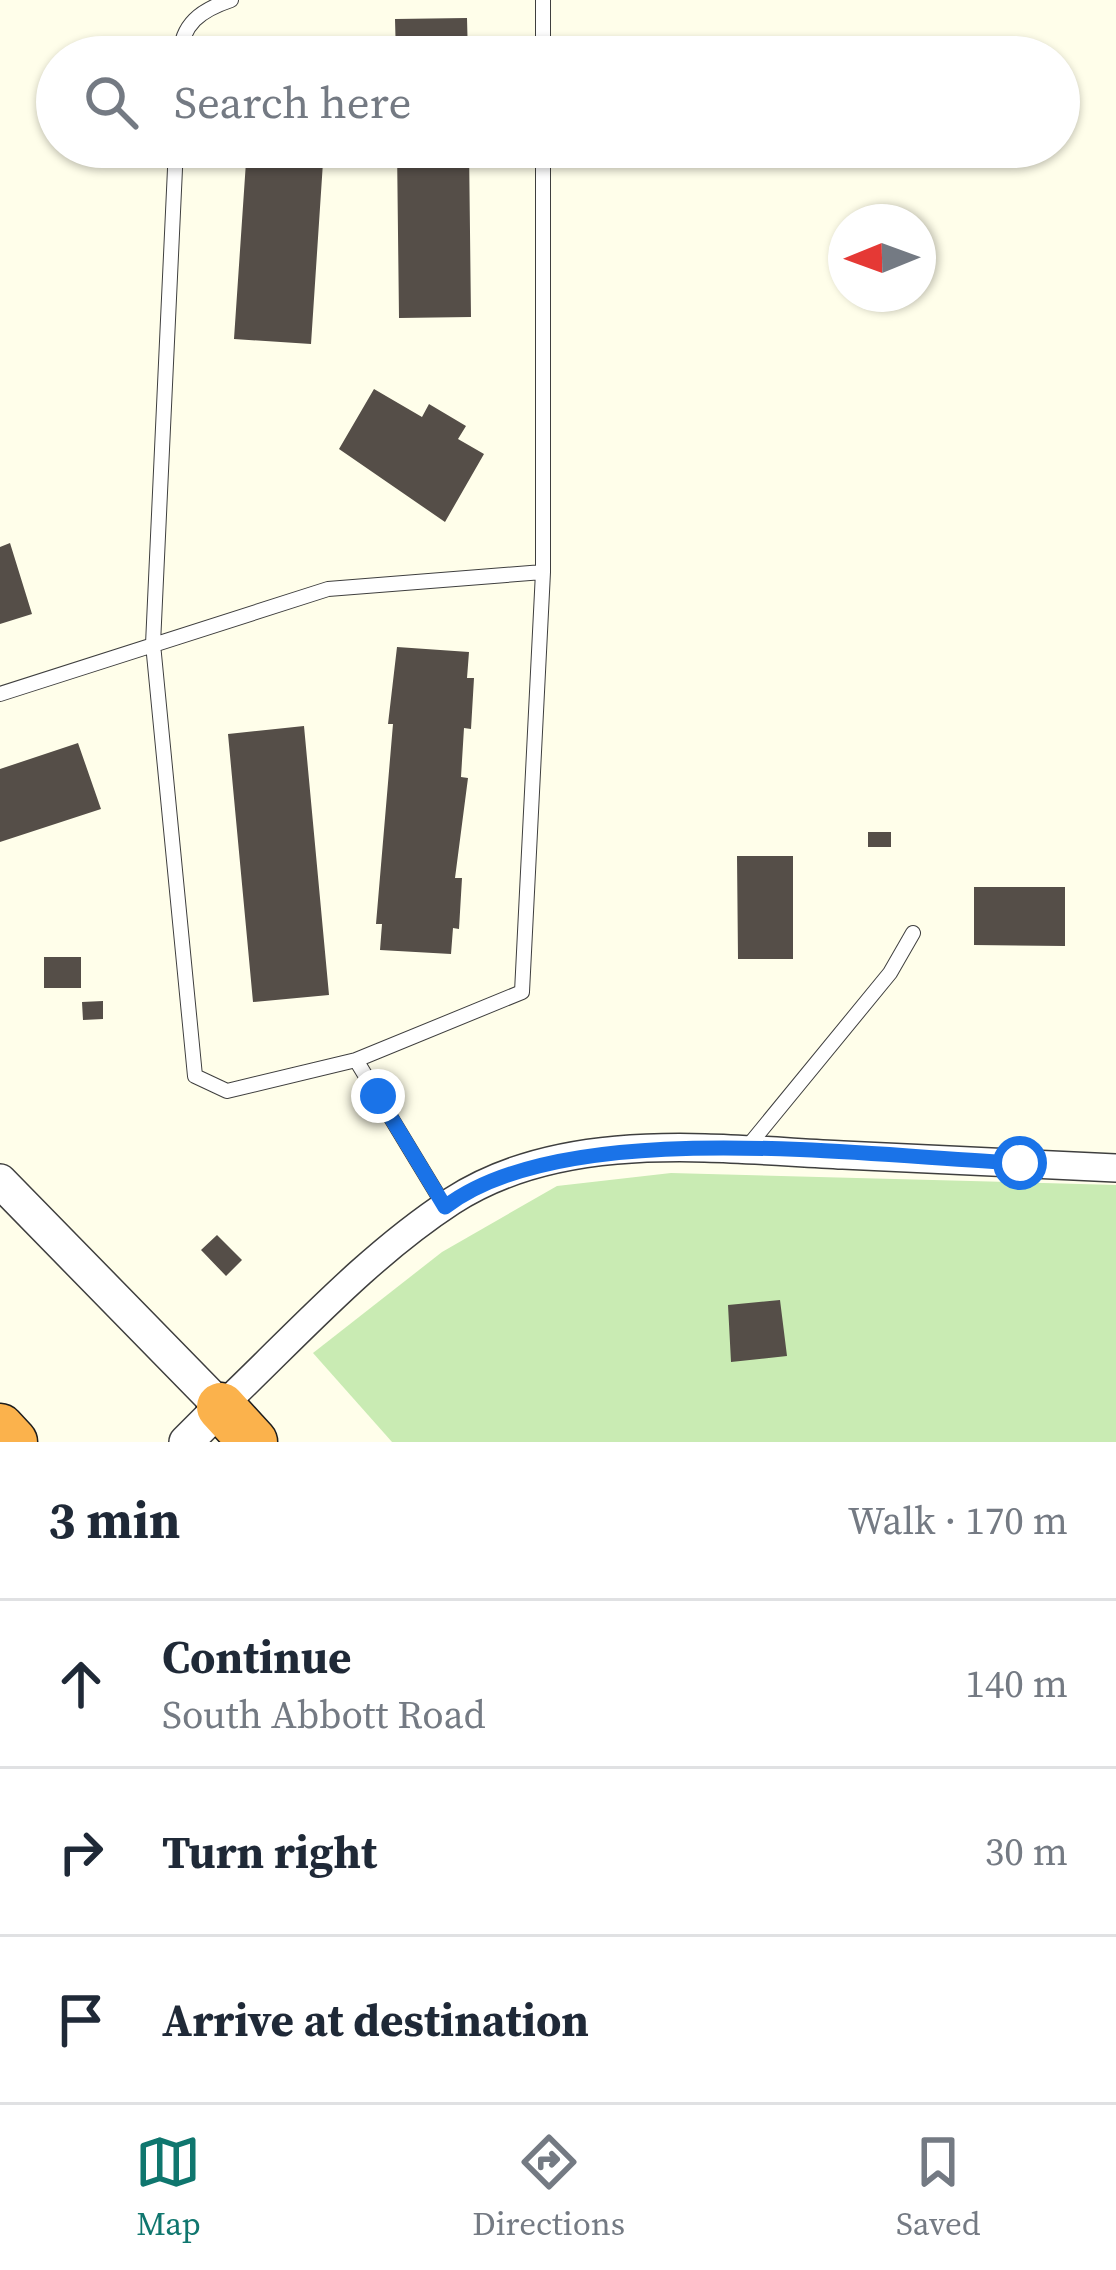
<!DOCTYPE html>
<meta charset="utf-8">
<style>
body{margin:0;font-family:"Source Serif 4",serif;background:#f6f6f7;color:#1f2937}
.compass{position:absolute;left:828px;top:204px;width:108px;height:108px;border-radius:50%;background:#fff;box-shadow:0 3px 9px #0004;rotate:269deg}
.stop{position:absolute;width:36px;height:36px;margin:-27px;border:9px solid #1a73e8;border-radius:50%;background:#fff}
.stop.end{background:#1a73e8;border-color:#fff;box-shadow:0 3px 12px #0008}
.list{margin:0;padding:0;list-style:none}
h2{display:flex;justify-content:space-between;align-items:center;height:156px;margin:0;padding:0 48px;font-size:51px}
h2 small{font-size:39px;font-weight:400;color:#747a83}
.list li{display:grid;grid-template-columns:78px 1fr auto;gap:36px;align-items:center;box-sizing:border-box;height:168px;padding:0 48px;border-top:3px solid #e0e1e3}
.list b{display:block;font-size:45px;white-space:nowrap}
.list p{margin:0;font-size:39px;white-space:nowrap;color:#747a83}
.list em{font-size:39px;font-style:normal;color:#747a83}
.icon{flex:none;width:66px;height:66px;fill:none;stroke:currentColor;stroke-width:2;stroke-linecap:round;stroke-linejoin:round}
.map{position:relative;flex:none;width:1116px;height:1442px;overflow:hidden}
.search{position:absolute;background:#fff;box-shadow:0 3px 9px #0004;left:36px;right:36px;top:36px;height:132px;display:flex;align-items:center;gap:30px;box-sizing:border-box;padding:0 42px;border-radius:66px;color:#747a83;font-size:45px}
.sheet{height:660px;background:#fff}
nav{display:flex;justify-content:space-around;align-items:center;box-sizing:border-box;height:168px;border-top:3px solid #e0e1e3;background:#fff;font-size:33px;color:#747a83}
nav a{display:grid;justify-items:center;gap:6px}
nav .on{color:#0f766e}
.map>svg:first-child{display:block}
</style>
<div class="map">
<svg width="1116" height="1442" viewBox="0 0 1116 1442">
<rect width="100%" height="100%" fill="#fffeea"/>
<path fill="#c9ebb3" d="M671,1173L1116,1185V1442H392L313,1353L442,1252L557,1186Z"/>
<path fill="#554e48" d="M467,18L468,57H396L395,19Z
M247,147H324L311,344L234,339Z
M397,147H469L471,317L399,318Z
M374,389L422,417L429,404L466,426L458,439L484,454L445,522L339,449Z
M10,543L32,614L0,624V547Z
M397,647L469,652L467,678H474L471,729L464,728L461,777L468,778L455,878H462L459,929L453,928L451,954L380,950L382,924H376L393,724H388Z
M304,726L329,995L253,1002L228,734Z
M78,743L101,809L0,842V769Z
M868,832H891V847H868Z
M737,856H793V959H738Z
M974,887H1065V946L974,945Z
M44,957H81V988H44Z
M103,1001V1019L83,1020L82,1002Z
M217,1235L242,1260L226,1276L201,1250Z
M780,1300L787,1356L731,1362L728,1305Z"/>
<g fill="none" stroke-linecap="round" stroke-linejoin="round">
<defs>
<path id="service" d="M543,0V57
M180,57C181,24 201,10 231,0
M176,147L153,644L195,1076L227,1091L356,1060L445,1207
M0,694L328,589L543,572V147
M356,1060L522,992L543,572
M745,1150L890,973L913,933"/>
<path id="minor" d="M221,1407C294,1338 366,1257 452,1201C565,1128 716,1149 843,1155C934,1159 1025,1163 1116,1168"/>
<path id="tertiary" d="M0,1181L221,1407L186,1442"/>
<path id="motorway" d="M221,1407L253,1442
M0,1428L13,1442"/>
</defs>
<use href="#service" stroke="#3f3f3f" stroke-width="16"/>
<use href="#minor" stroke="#3f3f3f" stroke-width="30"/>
<use href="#tertiary" stroke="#3f3f3f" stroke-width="36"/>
<use href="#motorway" stroke="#1d1d1d" stroke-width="51"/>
<use href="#service" stroke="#fff" stroke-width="14"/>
<use href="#minor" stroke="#fff" stroke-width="27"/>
<use href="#tertiary" stroke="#fff" stroke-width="33"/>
<use href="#motorway" stroke="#fbb24c" stroke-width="48"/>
</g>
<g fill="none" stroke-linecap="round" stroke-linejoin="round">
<path stroke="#1a73e8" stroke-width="15" d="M378,1096L445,1207C567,1114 870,1157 1020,1163"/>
</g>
</svg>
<svg class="compass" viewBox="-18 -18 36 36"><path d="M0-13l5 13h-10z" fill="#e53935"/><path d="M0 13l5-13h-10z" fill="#747a83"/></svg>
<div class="stop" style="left:1020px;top:1163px"></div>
<div class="stop end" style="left:378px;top:1096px"></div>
<div class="search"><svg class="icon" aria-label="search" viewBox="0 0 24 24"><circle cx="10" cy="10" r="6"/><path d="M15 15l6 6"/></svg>Search here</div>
</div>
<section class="sheet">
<h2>3 min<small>Walk · 170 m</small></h2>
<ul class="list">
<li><svg class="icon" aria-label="ahead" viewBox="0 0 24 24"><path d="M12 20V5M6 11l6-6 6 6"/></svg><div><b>Continue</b><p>South Abbott Road</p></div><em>140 m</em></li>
<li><svg class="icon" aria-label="right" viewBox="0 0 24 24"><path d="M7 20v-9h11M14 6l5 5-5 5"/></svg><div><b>Turn right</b></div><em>30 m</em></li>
<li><svg class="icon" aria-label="arrive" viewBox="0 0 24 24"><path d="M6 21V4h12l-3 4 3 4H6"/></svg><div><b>Arrive at destination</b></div></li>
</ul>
</section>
<nav>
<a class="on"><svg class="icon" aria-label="map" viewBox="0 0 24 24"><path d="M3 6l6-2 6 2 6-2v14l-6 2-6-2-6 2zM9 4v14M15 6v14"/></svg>Map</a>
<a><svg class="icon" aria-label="directions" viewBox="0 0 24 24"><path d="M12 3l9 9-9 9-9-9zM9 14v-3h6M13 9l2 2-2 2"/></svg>Directions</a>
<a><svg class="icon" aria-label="saved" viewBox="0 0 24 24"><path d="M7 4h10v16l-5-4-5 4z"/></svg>Saved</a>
</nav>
